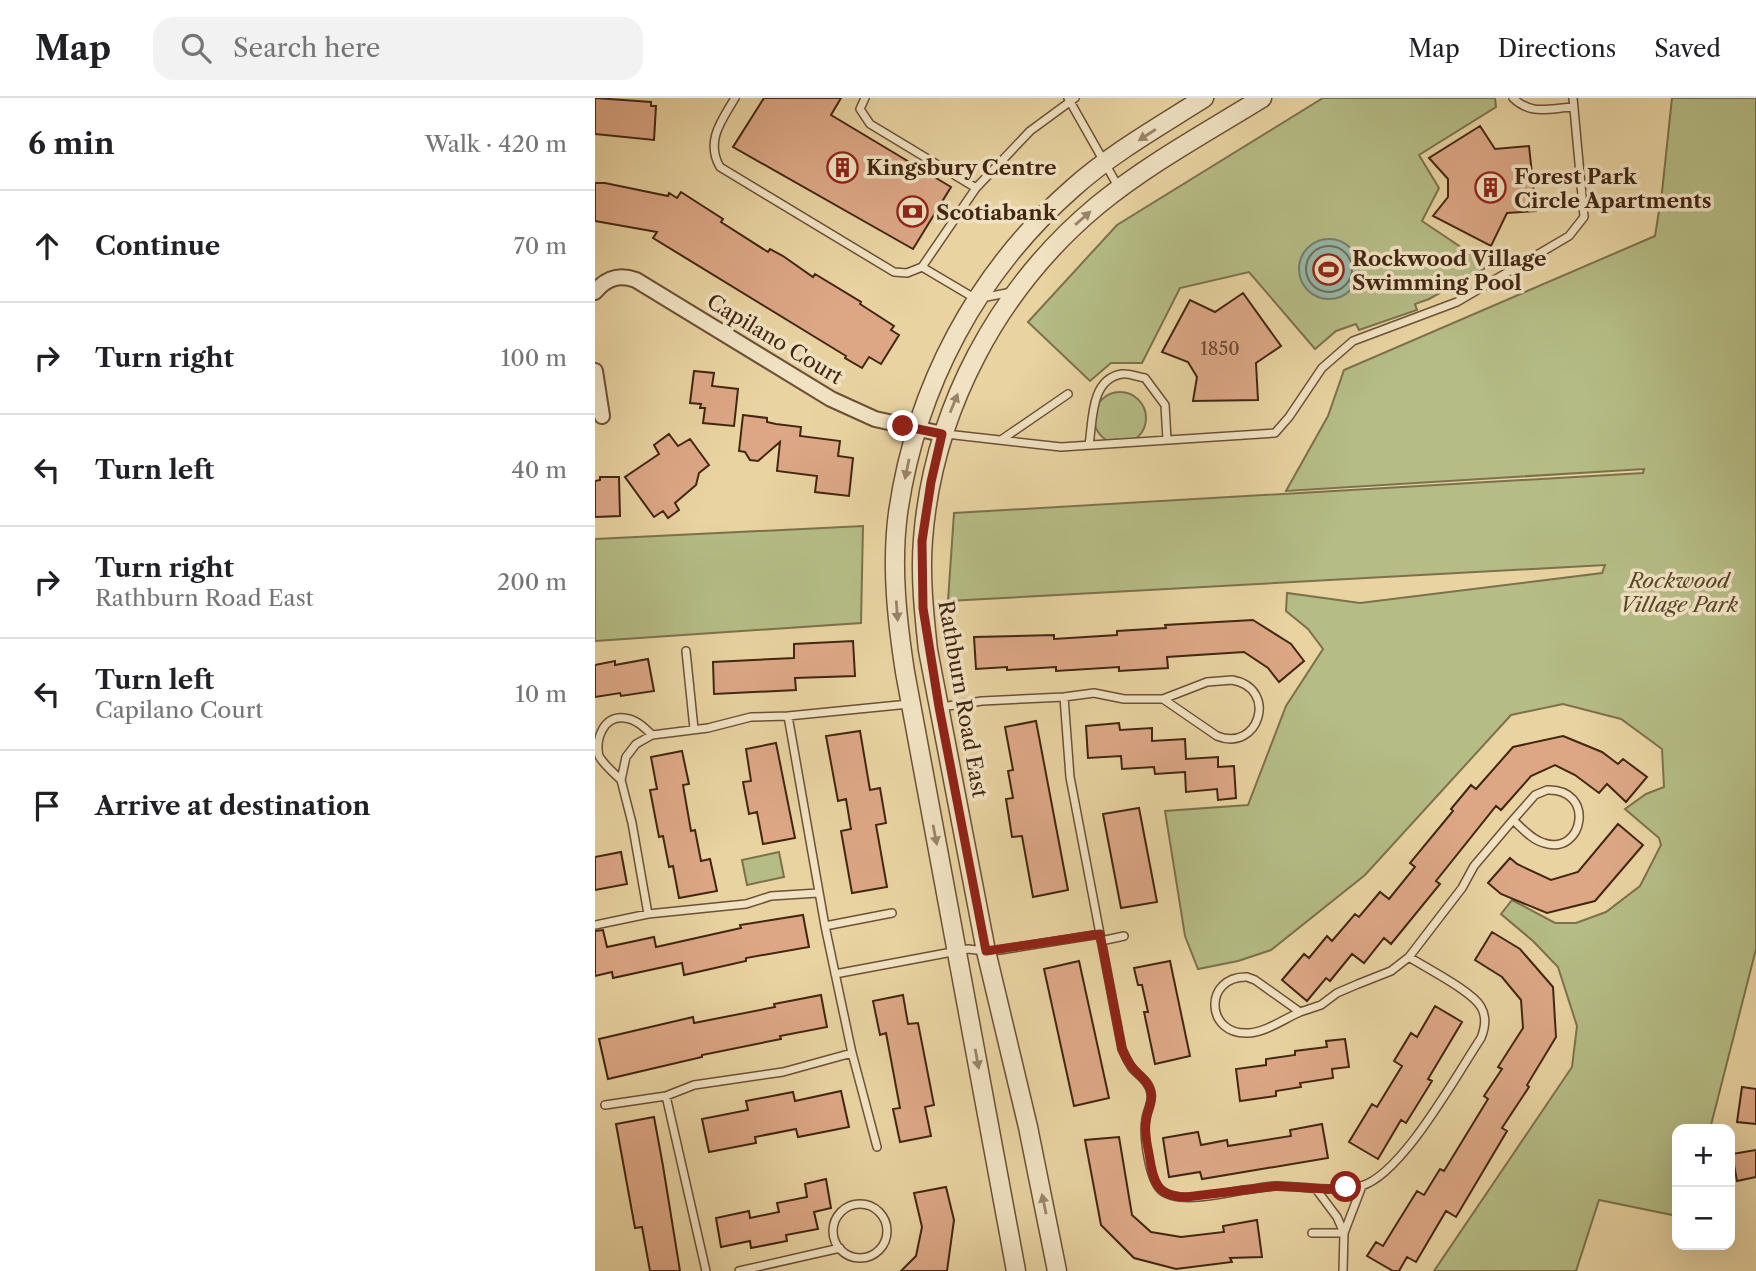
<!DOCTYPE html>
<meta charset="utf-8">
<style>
body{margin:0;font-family:"Libre Caslon Text",serif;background:#f2f2f2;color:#202124}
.controls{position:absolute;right:21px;bottom:21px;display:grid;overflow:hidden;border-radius:14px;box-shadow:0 7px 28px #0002}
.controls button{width:63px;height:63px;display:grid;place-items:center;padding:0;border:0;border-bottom:2px solid #e0e0e0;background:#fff;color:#202124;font:35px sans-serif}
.stop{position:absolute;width:21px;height:21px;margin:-16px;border:5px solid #8f2418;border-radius:50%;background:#fff}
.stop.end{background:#8f2418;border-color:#fff;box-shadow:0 2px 7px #0008}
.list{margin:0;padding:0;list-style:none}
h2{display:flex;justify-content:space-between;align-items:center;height:91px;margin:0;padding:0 28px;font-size:30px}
h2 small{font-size:23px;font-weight:400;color:#757577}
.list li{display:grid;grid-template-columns:46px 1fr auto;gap:21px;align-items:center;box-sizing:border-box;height:112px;padding:0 28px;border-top:2px solid #e0e0e0}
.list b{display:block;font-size:26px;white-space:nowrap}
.list p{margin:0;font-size:23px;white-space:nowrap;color:#757577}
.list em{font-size:23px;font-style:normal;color:#757577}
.icon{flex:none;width:38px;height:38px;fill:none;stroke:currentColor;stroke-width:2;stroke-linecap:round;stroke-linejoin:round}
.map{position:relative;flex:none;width:1161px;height:1173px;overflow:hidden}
header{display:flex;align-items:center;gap:42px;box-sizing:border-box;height:98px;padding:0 35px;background:#fff;border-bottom:2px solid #e0e0e0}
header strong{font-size:33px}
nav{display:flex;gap:38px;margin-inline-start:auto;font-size:24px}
.search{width:490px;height:63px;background:#f2f2f2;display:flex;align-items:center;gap:18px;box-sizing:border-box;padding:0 24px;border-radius:21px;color:#757577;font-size:26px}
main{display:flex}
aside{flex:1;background:#fff}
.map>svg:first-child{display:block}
</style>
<header>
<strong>Map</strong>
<div class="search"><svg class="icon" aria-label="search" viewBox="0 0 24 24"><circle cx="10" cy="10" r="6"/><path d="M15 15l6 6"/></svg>Search here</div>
<nav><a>Map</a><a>Directions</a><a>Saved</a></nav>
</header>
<main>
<aside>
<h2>6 min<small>Walk · 420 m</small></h2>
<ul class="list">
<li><svg class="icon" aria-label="ahead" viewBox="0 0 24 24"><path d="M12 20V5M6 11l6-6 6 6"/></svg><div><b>Continue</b></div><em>70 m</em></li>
<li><svg class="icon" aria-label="right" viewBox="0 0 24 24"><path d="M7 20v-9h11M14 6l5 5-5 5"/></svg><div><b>Turn right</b></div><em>100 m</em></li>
<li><svg class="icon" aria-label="left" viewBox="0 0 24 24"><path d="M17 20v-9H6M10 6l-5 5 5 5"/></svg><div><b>Turn left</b></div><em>40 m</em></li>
<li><svg class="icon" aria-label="right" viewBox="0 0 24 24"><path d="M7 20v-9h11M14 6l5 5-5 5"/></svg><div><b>Turn right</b><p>Rathburn Road East</p></div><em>200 m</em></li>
<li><svg class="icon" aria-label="left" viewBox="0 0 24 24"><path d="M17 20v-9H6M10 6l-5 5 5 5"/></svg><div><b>Turn left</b><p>Capilano Court</p></div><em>10 m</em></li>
<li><svg class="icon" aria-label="arrive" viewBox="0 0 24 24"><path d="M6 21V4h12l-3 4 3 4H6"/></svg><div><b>Arrive at destination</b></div></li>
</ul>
</aside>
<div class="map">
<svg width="1161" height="1173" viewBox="0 0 1161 1173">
<rect width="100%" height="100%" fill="#e8d3a1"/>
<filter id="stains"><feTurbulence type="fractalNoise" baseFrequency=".00286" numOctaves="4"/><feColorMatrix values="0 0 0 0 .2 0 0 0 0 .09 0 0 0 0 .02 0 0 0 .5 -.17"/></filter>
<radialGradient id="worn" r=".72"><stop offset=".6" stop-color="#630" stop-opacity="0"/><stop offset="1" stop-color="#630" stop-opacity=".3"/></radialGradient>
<path fill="#b5bc85" stroke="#7c714c" stroke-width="2" d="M728,0H900L901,9L824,57L844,90L827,123L894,168L834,201L820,206L822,212L764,232L761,226L741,233L720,251L654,174L585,190L547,265H516L495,283L433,224L522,127Z
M1077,0H1161V851L1115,1031H1082V1118L1004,1102L981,1173H839L977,969L982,928L963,869L938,843L906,816L917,802L960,825H981L1011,814L1045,788L1066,747L1064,740L1030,711L1051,696L1069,689L1067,651L1026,621L968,606L916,617L770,777L676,852L643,863L603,871L590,838L570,713L653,707L691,608L728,551L713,531L691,513L692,495L765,505L1007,475L1010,467L353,503L359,415L1048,375L1049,371L691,393L733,318L749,272L1060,138L1067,94Z
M499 320a26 26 0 1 1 52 0a26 26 0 1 1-52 0Z
M268,428L266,525L0,543V441Z
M184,754L189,779L152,787L147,762Z"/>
<path fill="#97b7a8" stroke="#757d6c" stroke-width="2" d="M704 171a30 30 0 1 1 60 0a30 30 0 1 1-60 0Z"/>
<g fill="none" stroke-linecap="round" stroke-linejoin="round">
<path stroke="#6c6e5d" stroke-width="2" d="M711 171a23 23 0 1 1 46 0a23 23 0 1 1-46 0Z
M720 171a14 14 0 1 1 28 0a14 14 0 1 1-28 0Z"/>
</g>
<path fill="#dda786" stroke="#422612" stroke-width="2" d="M0,0L56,4V8H61L59,42L0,36Z
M169,0H246L236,17L356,89L318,151L138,49Z
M885,28L900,51L934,48L941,113L912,115L896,148L838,118L853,99V81L834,60Z
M0,85H10L73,98L74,95L82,100L86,94L128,121L126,124L173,154L175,151L188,158L218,179L220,176L266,204L265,206L299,228L296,232L304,237L286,266L274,259L267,270L250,260L251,258L58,140L62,134L0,123Z
M648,195L686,248L661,265L663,302L598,303L602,279L593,264L567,254L595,202L620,214Z
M99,273L119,275L117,288L143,291L139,328L108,325L110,310H105L106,306L95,305Z
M148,317L172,320V324L181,326L206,329L205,338L245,343L243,358L258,360L254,398L220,394L222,378L182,373L185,344L163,363L155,362L150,354L144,353Z
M74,336L83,348L95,341L114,367L104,375L101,387L80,405L84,412L73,420L68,413L59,419L30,379L64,356L59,347Z
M5,379H24L25,418L0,419V383L5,382Z
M658,522L696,546L709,563L684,584L673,570L649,554L572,559L573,570L524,573V569L461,573V569L412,572V569L381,571L379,539L459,537V541L522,537V533L571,530L570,527Z
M258,543L260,578L200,580L201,592L119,596L118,564L199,560V546Z
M53,561L59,593L26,598L25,595L0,599V567L20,563V567Z
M441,623L473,792L438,799L427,738L417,739L411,701L418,700L413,673L418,672L410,629Z
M524,625L525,632L557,630V643L590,641L591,661L623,659V669L639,668L641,700L623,702L622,691L591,694L590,674L560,676L559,669L527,671L526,658L493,660L491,628Z
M265,633L275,692L285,690L291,725L281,727L292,789L257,795L246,733L256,731L251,701L243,703L231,638Z
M968,638L1007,654L1023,666L1028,661L1052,679L1031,704L1012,686L1004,695L980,677L960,667L936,678L906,712L901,708L841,783L845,786L796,846L789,840L769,865L757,856L735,883L731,880L712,903L687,882L709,856L714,860L732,838L737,843L760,816L764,819L785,794L794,801L820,769L815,765L858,713L856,711L876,687L881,691L918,649Z
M181,645L200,740L168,746L162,714L154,716L148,684L156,683L151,651Z
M87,653L94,686L88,687L96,733L100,732L106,763L115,761L122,793L84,800L78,768L74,769L68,738L64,739L55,692L62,691L56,659Z
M544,710L562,804L526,810L508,716Z
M1023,726L1048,747L1000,803L952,815L906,796L893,785L915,760L922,766L956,782L983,774Z
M26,754L32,786L0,792V759Z
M208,817L214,849L151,860V863L89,877L87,865L18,880L17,874L0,878V833L8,832L12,849L59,839L61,849L146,830L145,827Z
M897,834L925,851L958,889L961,939L932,987L934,989L907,1030L912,1033L861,1119L851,1113L821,1164L812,1159L804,1173H798L772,1158L781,1144L788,1148L822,1093L829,1097L845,1071L849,1073L893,1001L889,998L907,971L903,969L928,930L926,902L907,879L880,862Z
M484,863L514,1000L479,1008L449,871Z
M575,863L595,958L560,966L549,914H553L547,887H543L539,870Z
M226,897L232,929L185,938L186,941L107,957V959L13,981L4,941L98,919L99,925L180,909L179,906Z
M308,897L313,926L323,925L339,1007L330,1009L336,1038L305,1044L298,1011L305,1010L291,935L285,937L278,903Z
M840,908L867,924L833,981L837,983L811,1025L806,1022L783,1061L754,1044L777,1006L782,1009L807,968L799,963L816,935L822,939Z
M750,941L754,969L737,971L738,980L705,985L706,989L681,993V998L645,1003L641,971L671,967V961L700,957V953L732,949L731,943Z
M1147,989L1161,991V1026L1142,1024Z
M246,993L254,1029L203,1039L201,1031L160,1039L161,1045L114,1054L107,1021L153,1012L151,1003L198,994L200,1003Z
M59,1019L68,1068L85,1173H55L47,1129L40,1130L21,1026Z
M727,1026L733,1060L607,1081L605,1074L574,1079L568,1040L603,1034L606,1047L632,1042L633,1048L696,1038L695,1032Z
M524,1039L537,1117L556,1134L586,1139L629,1134L628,1128L662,1122L667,1159L635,1160L637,1164L581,1171L539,1160L506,1127L490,1042Z
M1161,1052V1079L1142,1083L1137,1056Z
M231,1081L236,1110L219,1114L223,1131L191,1137L192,1143L156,1150L155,1143L126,1149L121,1120L154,1113L155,1120L184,1114L182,1105L212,1099L210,1086Z
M351,1089L359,1122L352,1173H306L321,1158L327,1129L319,1095Z"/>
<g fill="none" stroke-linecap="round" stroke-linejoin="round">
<defs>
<path id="service" d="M140,0C127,22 110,43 125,69L299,174L312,175L327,169
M270,0L265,11L275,26L381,90
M473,0L524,90
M918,0C937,18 954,10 979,9
M417,194L381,201L327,169L381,90L435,33L480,0
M351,336L466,349L680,335L694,319L727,270L758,243L862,204L974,138L989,119L978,0
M406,342L473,296
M494,347C498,323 495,281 527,276C533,275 543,279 550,280L570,307L572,342
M91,553L99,631
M637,582C684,590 664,655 622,638L568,601L612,584Z
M469,599L475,679L527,951C530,958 533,964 537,970C544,978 554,983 556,995C558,1004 552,1012 551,1021C548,1037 554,1081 566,1092C583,1107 629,1095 649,1092C660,1091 671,1088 681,1088C709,1088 738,1095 766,1088C807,1077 862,976 886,940C890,930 892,919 886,909C877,893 831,870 814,859
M346,609L387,603L469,599L499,595L529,601H568
M193,618L230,828L257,955L282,1049
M26,682C19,675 9,667 4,658C0,640 9,618 29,620C41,621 49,629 57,637
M952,692C1001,690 989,758 949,745C937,742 927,730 918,722L940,697Z
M53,816L37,725L26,682L31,659L41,646L57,637L113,630L156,619L193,618L314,606
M0,827L53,816L151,806L176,798L223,795
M230,828L297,815
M506,843L529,838
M240,876L373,851L391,853L405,852L505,836
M652,879L660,882L705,914C689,921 671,934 654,935C610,938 608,878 652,879Z
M705,914L726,907L742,895L763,886L796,873L814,859L867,790L879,768L918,722
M71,998L111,1173
M10,1007L71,998L99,987L188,974L257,955
M238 1133a27 27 0 1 1 54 0a27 27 0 1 1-54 0Z
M717,1135H749L742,1119L721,1091
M144,1173L245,1150
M748,1173L749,1135L767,1088"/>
<path id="minor" d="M0,194C11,180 24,176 41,182L236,301L280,321L347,336
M0,273L7,318"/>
<path id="tertiary" d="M421,1173L310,574C302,522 296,468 303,415C321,289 382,174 478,90C517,55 565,28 609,0
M462,1173L433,1029L391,853L333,552C329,515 325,478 328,441C338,312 403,190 503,107C553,66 612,34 667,0"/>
</defs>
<use href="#service" stroke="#6c5136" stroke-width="10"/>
<use href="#minor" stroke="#6c5136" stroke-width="18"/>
<use href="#tertiary" stroke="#6c5136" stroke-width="21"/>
<use href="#service" stroke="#f0e2c2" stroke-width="7"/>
<use href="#minor" stroke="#f0e2c2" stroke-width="14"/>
<use href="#tertiary" stroke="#f0e2c2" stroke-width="18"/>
</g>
<defs><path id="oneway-solid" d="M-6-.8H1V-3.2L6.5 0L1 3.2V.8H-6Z" transform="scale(1.75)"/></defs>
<g fill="#99846a">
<use href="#oneway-solid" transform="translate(552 37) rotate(147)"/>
<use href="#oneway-solid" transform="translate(488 120) rotate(-41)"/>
<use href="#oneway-solid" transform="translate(359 305) rotate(-68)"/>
<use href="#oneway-solid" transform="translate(312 371) rotate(102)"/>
<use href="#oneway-solid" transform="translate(302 513) rotate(86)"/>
<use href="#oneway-solid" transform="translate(340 737) rotate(79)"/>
<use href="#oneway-solid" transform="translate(382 961) rotate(80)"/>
<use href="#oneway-solid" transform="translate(449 1106) rotate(-102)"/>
</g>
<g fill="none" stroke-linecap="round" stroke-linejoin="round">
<path stroke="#8f2418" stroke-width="9" d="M308,328L347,336L336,384L327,443L328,510L344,609L391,853L505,836L527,951C530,958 533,965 538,970C544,978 552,982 555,991C559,1003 552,1012 551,1023C549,1034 552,1045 554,1056C558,1081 560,1099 591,1099L682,1088L731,1091L751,1089"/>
</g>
<defs>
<symbol id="building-ring" viewBox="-11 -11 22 22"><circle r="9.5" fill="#f0e2c2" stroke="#8f2418" stroke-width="1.5"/><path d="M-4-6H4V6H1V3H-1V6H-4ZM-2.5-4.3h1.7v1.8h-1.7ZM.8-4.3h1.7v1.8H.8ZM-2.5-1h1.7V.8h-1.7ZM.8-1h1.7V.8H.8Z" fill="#8f2418"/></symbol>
<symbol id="bank-ring" viewBox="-11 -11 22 22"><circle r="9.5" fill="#f0e2c2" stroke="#8f2418" stroke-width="1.5"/><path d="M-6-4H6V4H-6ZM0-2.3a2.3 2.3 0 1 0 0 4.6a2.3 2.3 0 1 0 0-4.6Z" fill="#8f2418"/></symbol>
<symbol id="stadium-ring" viewBox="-11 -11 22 22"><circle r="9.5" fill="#f0e2c2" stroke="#8f2418" stroke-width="1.5"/><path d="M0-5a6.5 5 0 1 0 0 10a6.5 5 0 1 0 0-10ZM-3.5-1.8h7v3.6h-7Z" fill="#8f2418"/></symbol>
</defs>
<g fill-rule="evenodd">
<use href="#building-ring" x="230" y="52" width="35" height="35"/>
<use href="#building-ring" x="878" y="72" width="35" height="35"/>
<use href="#bank-ring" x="300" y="96" width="35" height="35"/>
<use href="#stadium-ring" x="716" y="154" width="35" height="35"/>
</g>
<g text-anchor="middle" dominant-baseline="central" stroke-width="7" stroke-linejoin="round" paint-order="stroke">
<g font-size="18" fill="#69462f">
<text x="625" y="251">1850</text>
</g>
<g font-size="21" font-weight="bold" fill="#422612" stroke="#f0e2c2" text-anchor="start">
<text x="271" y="69">Kingsbury Centre</text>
<text x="919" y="78">Forest Park<tspan x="919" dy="24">Circle Apartments</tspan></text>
<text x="341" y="114">Scotiabank</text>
<text x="757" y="160">Rockwood Village<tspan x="757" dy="24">Swimming Pool</tspan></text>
</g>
<g font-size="21" fill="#422612" stroke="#f0e2c2">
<text transform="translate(180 241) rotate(31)">Capilano Court</text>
<text transform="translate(368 601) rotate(80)">Rathburn Road East</text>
</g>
<g font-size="21" font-style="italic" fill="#594429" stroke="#f0e2c2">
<text x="1084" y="482">Rockwood<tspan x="1084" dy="24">Village Park</tspan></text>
</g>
</g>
<rect width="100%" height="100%" filter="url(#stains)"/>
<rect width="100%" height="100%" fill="url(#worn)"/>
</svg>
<div class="controls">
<button>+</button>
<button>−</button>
</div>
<div class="stop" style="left:751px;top:1089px"></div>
<div class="stop end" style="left:308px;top:328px"></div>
</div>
</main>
